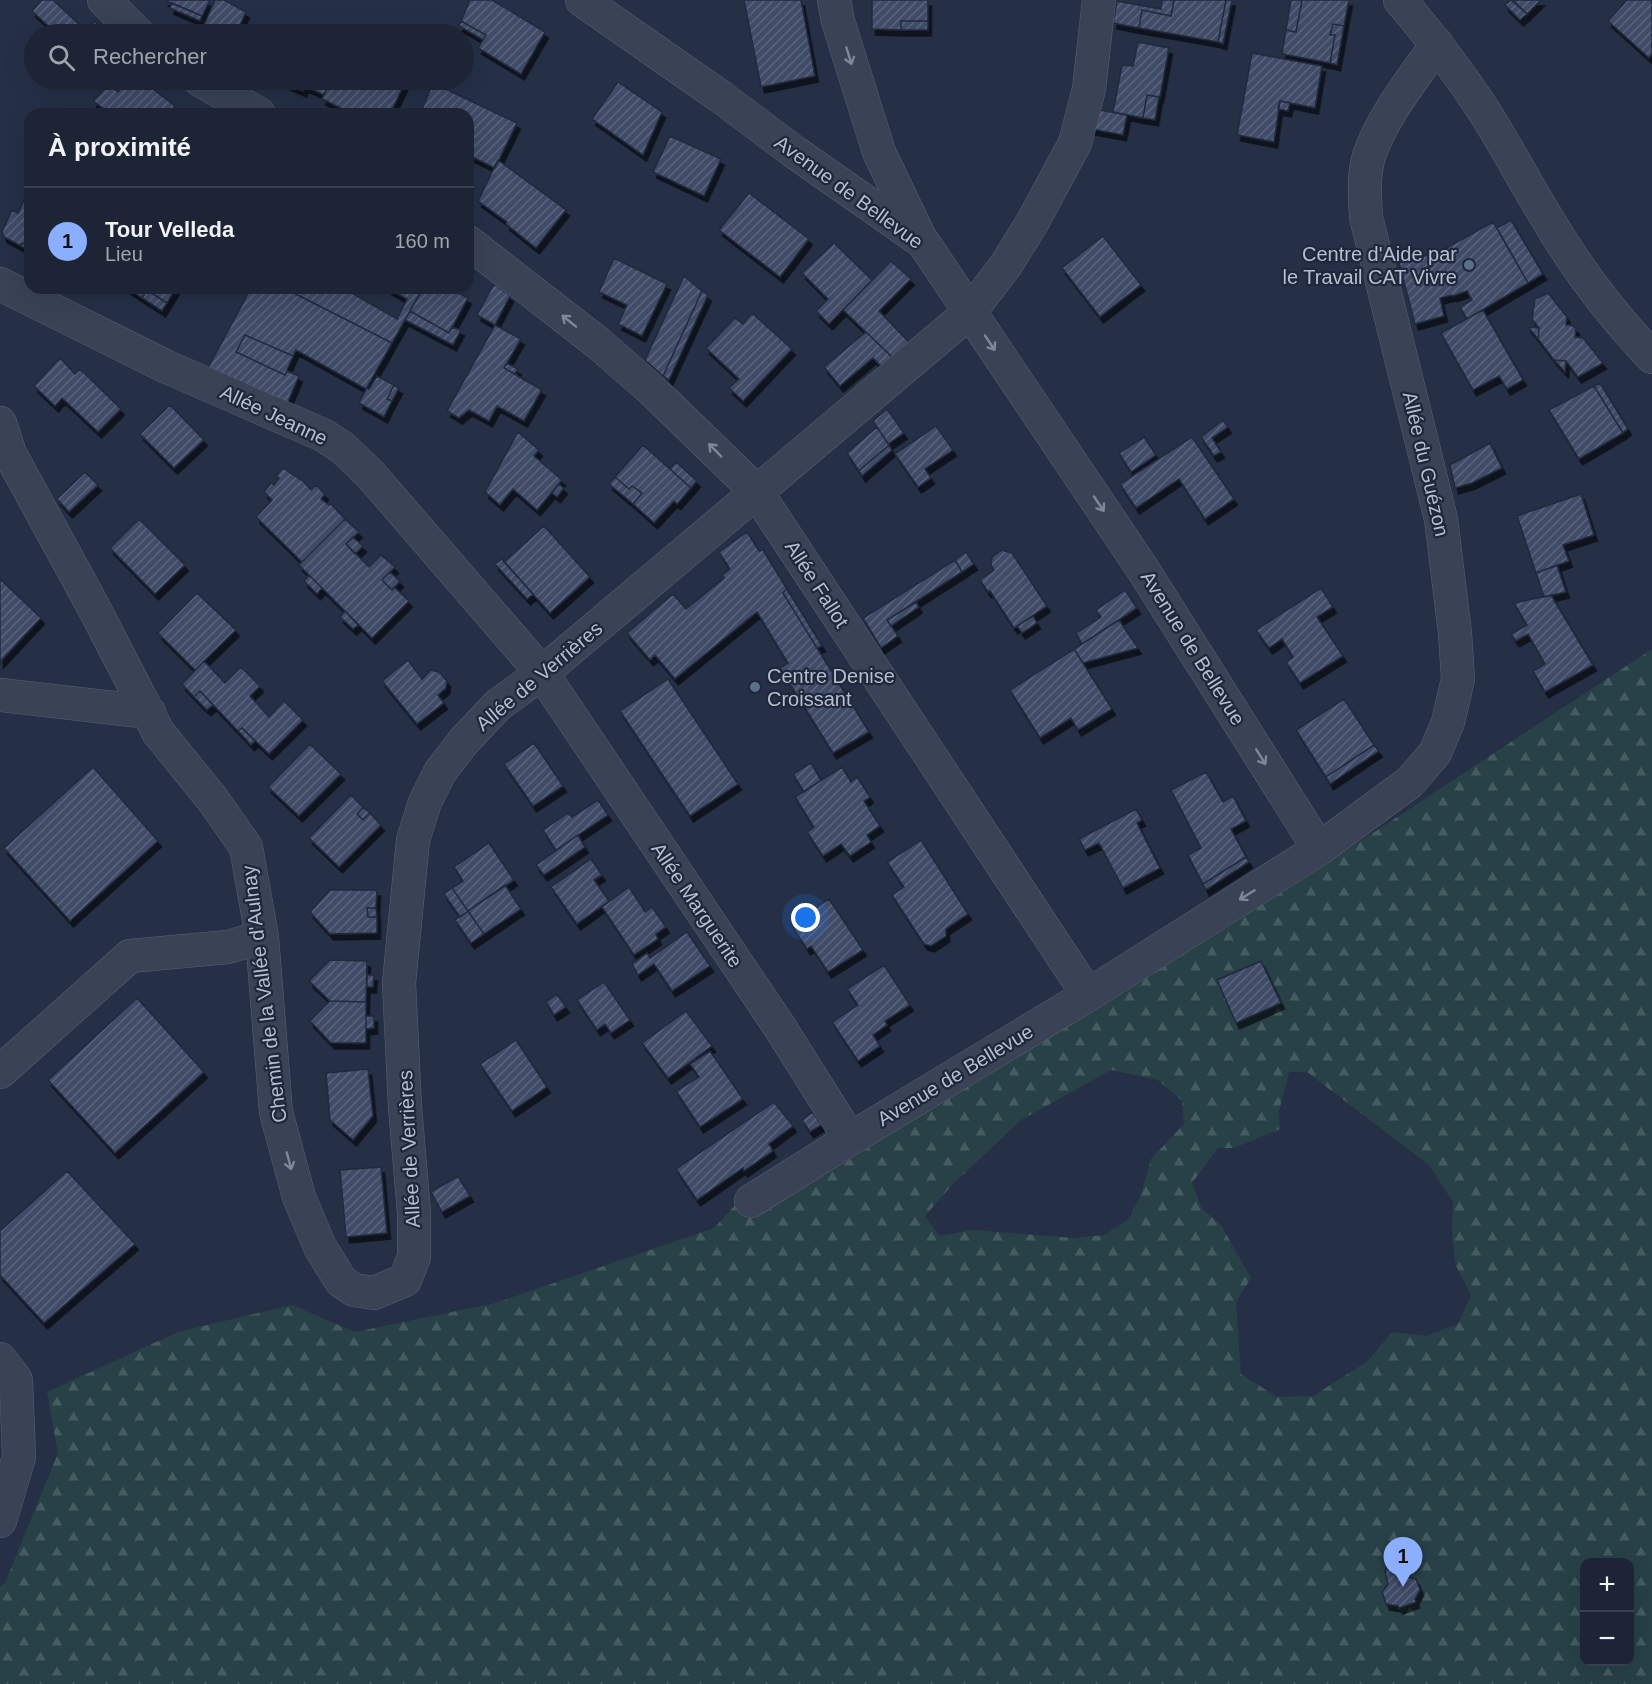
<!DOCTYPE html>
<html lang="fr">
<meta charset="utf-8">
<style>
body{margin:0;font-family:Arial,sans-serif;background:#252c3d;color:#f1f3f6}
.controls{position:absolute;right:18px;bottom:18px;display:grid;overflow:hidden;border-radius:12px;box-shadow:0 6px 24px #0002}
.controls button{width:54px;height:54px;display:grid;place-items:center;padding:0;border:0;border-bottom:2px solid #3a4150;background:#1c2435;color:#f1f3f6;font:30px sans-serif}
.you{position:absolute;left:806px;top:918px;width:21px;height:21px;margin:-15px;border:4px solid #fff;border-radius:50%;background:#1a73e8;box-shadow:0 0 0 9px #1a73e833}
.badge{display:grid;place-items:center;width:39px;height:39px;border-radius:50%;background:#8caeff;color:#111;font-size:20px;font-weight:700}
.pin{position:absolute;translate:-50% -50px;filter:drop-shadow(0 2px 3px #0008)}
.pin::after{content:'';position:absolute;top:32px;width:21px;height:18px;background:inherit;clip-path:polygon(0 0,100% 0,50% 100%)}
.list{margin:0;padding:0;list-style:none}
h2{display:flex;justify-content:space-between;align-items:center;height:78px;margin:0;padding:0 24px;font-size:26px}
h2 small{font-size:20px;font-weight:400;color:#a0a4ad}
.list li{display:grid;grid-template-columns:39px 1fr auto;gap:18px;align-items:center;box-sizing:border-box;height:108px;padding:0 24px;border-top:2px solid #3a4150}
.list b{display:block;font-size:22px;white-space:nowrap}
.list p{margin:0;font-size:20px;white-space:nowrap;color:#a0a4ad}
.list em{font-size:20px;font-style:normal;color:#a0a4ad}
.icon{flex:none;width:33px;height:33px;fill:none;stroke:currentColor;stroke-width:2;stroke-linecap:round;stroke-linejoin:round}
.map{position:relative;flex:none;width:1652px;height:1684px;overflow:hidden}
.search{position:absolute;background:#1c2435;box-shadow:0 6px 24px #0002;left:24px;top:24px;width:450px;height:66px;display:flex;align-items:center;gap:15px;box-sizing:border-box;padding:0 21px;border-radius:33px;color:#a0a4ad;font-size:22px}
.panel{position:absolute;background:#1c2435;box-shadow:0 6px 24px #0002;left:24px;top:108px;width:450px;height:186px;border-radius:18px}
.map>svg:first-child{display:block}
</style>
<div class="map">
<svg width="1652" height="1684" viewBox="0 0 1652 1684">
<defs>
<pattern id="forest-firs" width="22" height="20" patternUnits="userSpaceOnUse" patternTransform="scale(1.5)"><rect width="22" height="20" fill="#274147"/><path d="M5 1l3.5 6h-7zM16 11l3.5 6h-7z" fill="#445b60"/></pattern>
<pattern id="building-hatch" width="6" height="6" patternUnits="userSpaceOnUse" patternTransform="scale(1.5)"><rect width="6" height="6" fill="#414c67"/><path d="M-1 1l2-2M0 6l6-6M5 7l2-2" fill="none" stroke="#5a647c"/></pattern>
<filter id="shadow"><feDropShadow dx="3.5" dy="6" stdDeviation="0" flood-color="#0009"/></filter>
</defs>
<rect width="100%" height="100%" fill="#253047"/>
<path fill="url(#forest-firs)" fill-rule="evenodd" d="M1652,649V1684H0V1587L5,1583L58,1453L47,1392L178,1332L292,1305L355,1332L496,1303L714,1228L741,1199L754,1219L1326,864ZM1111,1070L1158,1080L1182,1101L1184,1124L1151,1159L1141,1195L1128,1220L1104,1235L1074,1238L973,1230L939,1236L925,1216L953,1184L1021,1120ZM1289,1072H1307L1429,1165L1453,1202L1452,1235L1456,1266L1471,1295L1458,1324L1427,1336L1392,1332L1368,1361L1313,1396L1277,1397L1241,1374L1236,1302L1251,1278L1221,1225L1202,1209L1192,1183L1218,1148H1234L1280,1129L1279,1111ZM1584,1562H1630V1662H1584Z"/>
<path fill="url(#building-hatch)" stroke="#20293d" stroke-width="1.5" filter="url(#shadow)" d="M42,0H53L86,31L95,21L107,34H57L32,11Z
M164,0H210L202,16Z
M215,0H224L246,12L236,34H200Z
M470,0H492L545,32L521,74L478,48L486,35L461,21Z
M744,0H801L815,76L761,87Z
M872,0H928V21H901V30L872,29Z
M1162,0H1174L1171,16L1142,10L1139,28L1113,23L1117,1L1161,9Z
M1174,0H1226L1218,42L1139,28L1142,10L1171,16Z
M1226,0H1232L1223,44L1218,42Z
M1291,0H1302L1296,32L1286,30Z
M1302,0H1349L1344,26L1333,24L1330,35H1335L1330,63L1282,54L1286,30L1296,32Z
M1511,0L1527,14L1520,20L1505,5Z
M1513,0H1541L1527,14Z
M1627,0H1652V54L1649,58L1608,21Z
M172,3L202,16L200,21L170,8Z
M461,21L486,35L483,40L459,26Z
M901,21H928V30H901Z
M1333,24L1344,26L1337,65L1330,63L1335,35H1330Z
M270,27L287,34H266Z
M1138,42L1169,48L1160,97L1147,95L1143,118L1113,112L1122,65L1133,66Z
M1252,53L1322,66L1315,108L1280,101L1274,142L1237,135Z
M128,80H141L175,106L169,114H111L93,101L109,85L118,92Z
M277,80H331L324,95L305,86L303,91Z
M331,80H397L405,83L390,114H353L322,99Z
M618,82L662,112L643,155L592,119Z
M433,83L517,123L495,168L468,155V114H420Z
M1147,95L1159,97L1155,120L1143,118Z
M1280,101L1290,103L1288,111L1278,109Z
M1095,109L1127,115L1123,135L1091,129Z
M670,136L721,159L704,196L653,172Z
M498,160L566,210L536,248L506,224L507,222L478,201Z
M749,193L809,239L780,277L719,230Z
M25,198L30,201V246L25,243L19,245L4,237L2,232L12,210L18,213Z
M1511,220L1543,274L1528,283L1497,228Z
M1493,222L1528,283L1467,319L1460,307L1472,300L1467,291L1453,296L1452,295L1440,298L1444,316L1415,324L1399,263L1439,252Z
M1103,236L1141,285L1100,317L1062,268Z
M25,243L30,246V251L19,245Z
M834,243L872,280L829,324L816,311L828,299L802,273Z
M614,258L667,284L642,336L618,324L627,305L599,292Z
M891,261L911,279L879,311L909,342L892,357L843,310Z
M684,276L702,291L663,376L645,360Z
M494,284L510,296L495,325L477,315Z
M127,288H176L167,303L147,290L142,298Z
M251,288H284L392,343L366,389L296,350L293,356L245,335L236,352L285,375L287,371L299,376L287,404L208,368Z
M284,288H343L397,319L407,299L387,288H423L392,343Z
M423,288H449L468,298L449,333L410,311Z
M147,290L167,303L162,311L142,298Z
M702,291L708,295L669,380L663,376Z
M1548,293L1567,317L1566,325H1571L1576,328L1575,337L1583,338L1603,363L1578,377L1566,361L1554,360L1538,339L1539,328L1532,319L1535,299Z
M1483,310L1523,380L1507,389L1499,376L1473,390L1441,333Z
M410,311L449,333L452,327L461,330L453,345L405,320Z
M752,313L792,349L743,401L729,388L739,379L706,348L735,318L743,324Z
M495,325L521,339L504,368L542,390L524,421L497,406L489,421L469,410L459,418L447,411Z
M1528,327L1539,328L1538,339Z
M866,332L892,357L881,366L873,358L840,386L824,367Z
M245,335L293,356L285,375L236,352Z
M60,358L75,374L80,369L121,409L98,432L62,398L55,406L34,386Z
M1554,360L1566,361L1565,372Z
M507,363L518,369L515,374L504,368Z
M377,376L394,385L387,399L392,401L384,417L359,403L367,388L369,389Z
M1600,383L1628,429L1623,433L1594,386Z
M394,385L399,388L392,401L387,399Z
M1594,386L1623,433L1579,459L1549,410Z
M170,405L204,440L174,468L140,434Z
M887,409L904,433L888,444L873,421Z
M1223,420L1228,427L1212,438L1221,452L1214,456L1201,437Z
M936,426L953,450L925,469L931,478L918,487L895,454Z
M877,427L889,445L859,471L847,453Z
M518,432L539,450L534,456L562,480L537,510L513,489L500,505L485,492Z
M1144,437L1156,455L1131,472L1119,453Z
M1192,437L1234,499L1205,519L1179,479L1136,508L1120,484Z
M1490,443L1502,468L1472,483L1455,488L1450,465Z
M643,445L691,488L677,504L674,501L654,523L633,504L642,493L632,486L629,489L615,477Z
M889,445L892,450L862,476L859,471Z
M676,462L697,481L691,488L670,469Z
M283,468L304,482L311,490L316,485L325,494L321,499L329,505L331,504L345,519L302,562L256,517L272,500L264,492L271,483L274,485L279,478L276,476Z
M85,472L98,485L69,512L57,499Z
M615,477L629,489L632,486L642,493L633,504L609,484Z
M559,484L564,488L557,497L552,493Z
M1581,494L1594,535L1563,545L1569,561L1536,573L1517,516Z
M139,519L185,565L155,594L110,548Z
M345,519L359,532L346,544L369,567L381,555L395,567L382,580L392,590L394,587L409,601L372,638L299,565Z
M544,526L590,577L550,613L504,562Z
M747,532L759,551L763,550L787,589L783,593L869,732L833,753L780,668L788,663L757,612L675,679L655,655L650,660L627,633L673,594L686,609L724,578L722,575L730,569L719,552Z
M353,537L363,546L355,554L346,544Z
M1002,550L1012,553L1047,606L1014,628L990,591L988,592L980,580L994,570L991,565L992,557Z
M966,552L974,564L962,572L955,560Z
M502,559L533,594L527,599L495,564Z
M955,560L962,572L887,620L898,636L881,648L863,618Z
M1557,565L1566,592L1544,597L1536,573Z
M390,572L400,581L392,590L382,580Z
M309,575L322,588L317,594L304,581Z
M0,579L41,618L0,662Z
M1321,588L1333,607L1317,617L1343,656L1300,683L1286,662L1293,657L1282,639L1269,648L1256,630Z
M787,589L822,646L817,648L783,593Z
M1125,590L1137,608L1082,644L1076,633L1101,617L1096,610Z
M197,593L236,630L195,670L158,633Z
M1551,595L1593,665L1545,692L1533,671L1545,664L1528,634L1516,641L1511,634L1527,625L1514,603Z
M916,602L919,607L891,626L887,620Z
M345,611L358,625L353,629L340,617Z
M1033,616L1037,623L1022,633L1017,626Z
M1119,620L1138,648L1083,663L1074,649Z
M1074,649L1112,709L1078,730L1071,718L1040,738L1010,690Z
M408,660L422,679L431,670L439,672L447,681L446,688L438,695L444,703L417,724L382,681Z
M204,661L225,683L241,667L260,686L250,696L269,717L284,701L303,720L269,754L242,728L238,731L200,691L194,697L182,684Z
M668,679L738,784L690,816L620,711Z
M200,691L213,705L207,710L194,697Z
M1344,699L1374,745L1326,777L1296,730Z
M242,728L255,741L251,745L238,731Z
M534,743L563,786L533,806L504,764Z
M310,744L341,774L299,816L268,787Z
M1374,745L1379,751L1330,784L1326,777Z
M811,763L821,780L804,792L793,774Z
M93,767L158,841L70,921L4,848Z
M842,767L851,782L857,777L870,797L864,801L880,826L867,835L871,842L850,856L841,844L823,856L807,832L814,827L795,797Z
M1206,772L1223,802L1233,796L1246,821L1231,829L1246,857L1203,884L1188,855L1201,848L1171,790Z
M351,795L363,807L357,814L363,820L370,813L381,825L339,867L309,838Z
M598,800L608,815L556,850L543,830L568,813L572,817Z
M363,807L370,813L363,820L357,814Z
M1136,809L1142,820L1137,823L1160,868L1123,888L1099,843L1085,850L1079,839Z
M578,835L585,847L544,875L536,865Z
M921,840L968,914L946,929V936L931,946L924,944L892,895L904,887L887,862Z
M489,843L514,880L468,911L452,888L463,881L454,867Z
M1246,857L1249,862L1206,890L1203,884Z
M591,859L602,875L594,880L609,901L577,924L551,887Z
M505,885L521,909L484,934L468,911Z
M629,887L645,912L652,907L666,927L656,934L658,939L634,955L602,907Z
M452,888L468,911L460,917L444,894Z
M330,890H377L376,908H367L368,917H377V933L330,934L310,912Z
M829,899L863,950L828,972L811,946L807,949L791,924Z
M367,908H376L377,917H368Z
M468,911L484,934L471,943L455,920Z
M687,932L710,966L672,991L654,964L638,975L632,964L647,953L650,958Z
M330,960L367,961L366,1002L330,1001L309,981Z
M1261,961L1281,1003L1236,1023L1217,980Z
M884,965L910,1005L885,1021L887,1025L873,1035L880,1046L858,1061L832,1022L858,1005L847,989Z
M367,975H374L373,987H367Z
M604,982L630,1020L611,1033L605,1024L597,1030L577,1000Z
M557,994L566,1007L554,1015L546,1002Z
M137,998L204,1072L115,1153L48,1080Z
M330,1001L366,1002V1043H331L310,1021Z
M686,1011L712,1046L668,1078L642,1043Z
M366,1016H374V1028L366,1029Z
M516,1040L547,1087L512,1111L480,1064Z
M710,1051L743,1099L700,1127L676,1091L699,1077L690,1064Z
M368,1069L373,1116L353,1140L330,1120L326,1073Z
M774,1102L793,1126L769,1144L773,1151L744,1171L743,1168L697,1200L676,1169Z
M813,1112L821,1125L810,1132L802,1120Z
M381,1167L387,1233L346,1237L340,1170Z
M67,1171L135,1244L44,1323L0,1275V1231Z
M458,1176L470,1196L442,1212L431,1192Z
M1398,1563L1405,1569L1407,1577L1416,1579L1420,1590L1415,1599L1416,1602L1399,1608L1398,1606L1386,1604L1382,1592L1388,1584L1385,1572L1386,1568L1393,1563Z"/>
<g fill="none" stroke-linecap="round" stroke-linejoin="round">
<defs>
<path id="minor" d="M104,0L138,34
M582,0L721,97L793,151L923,242L1142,568L1319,849L1088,995L850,1139L751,1201
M834,0L838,21L879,152L921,240
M1400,0C1428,33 1454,66 1478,102C1504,141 1525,183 1550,223C1579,272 1613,316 1652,357
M200,80L259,114
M468,242L598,343L652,390L756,491L1088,995
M0,284L167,367L323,435L343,448L371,475L542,673L781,1029L850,1139
M0,423L10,454L94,608L158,732L213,800L246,847L262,937L276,1112L299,1197L320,1247L341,1281L354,1290L374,1293L405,1280L414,1257V1213L405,1107L399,983L413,840L425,802L440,772L463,742L498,705L542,673L970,312L1006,265L1032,223L1075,143L1089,89L1099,0
M0,695L149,712
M1319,849L1410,782L1435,753L1448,722L1458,679L1455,633L1441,519L1366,217C1365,197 1363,176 1369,156C1383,115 1413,79 1437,44
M0,1072L130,956L228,947L262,937
M0,1359L16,1380L19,1457L0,1521"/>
</defs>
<use href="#minor" stroke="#586073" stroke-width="34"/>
<use href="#minor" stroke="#3a4356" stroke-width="33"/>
</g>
<defs><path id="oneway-shaft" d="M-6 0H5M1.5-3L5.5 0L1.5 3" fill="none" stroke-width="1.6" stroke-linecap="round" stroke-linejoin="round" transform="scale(1.5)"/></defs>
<g stroke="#7f8799">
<use href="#oneway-shaft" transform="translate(849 56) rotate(73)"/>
<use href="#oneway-shaft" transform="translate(569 321) rotate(-141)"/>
<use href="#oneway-shaft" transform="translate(990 343) rotate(56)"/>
<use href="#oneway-shaft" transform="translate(715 450) rotate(-134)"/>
<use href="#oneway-shaft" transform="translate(1099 504) rotate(56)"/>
<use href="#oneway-shaft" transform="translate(1261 757) rotate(58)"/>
<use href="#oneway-shaft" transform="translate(1247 895) rotate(148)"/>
<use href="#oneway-shaft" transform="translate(289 1161) rotate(75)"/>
</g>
<g fill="#5c6f8a" stroke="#1e273b" stroke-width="2">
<circle cx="1469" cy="265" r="6"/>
<circle cx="755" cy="687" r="6"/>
</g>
<g text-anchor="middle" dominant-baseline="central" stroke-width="4.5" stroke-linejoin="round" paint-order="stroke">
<g font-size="20" fill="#b7becf" stroke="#1e273b">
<text transform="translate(849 192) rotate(36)">Avenue de Bellevue</text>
<text transform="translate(274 415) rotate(25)">Allée Jeanne</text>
<text transform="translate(1426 464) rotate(77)">Allée du Guézon</text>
<text transform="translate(817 584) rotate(57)">Allée Fallot</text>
<text transform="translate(1193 648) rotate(58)">Avenue de Bellevue</text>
<text transform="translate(539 676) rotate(-40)">Allée de Verrières</text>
<text transform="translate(697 905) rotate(56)">Allée Marguerite</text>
<text transform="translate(264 994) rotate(-97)">Chemin de la Vallée d'Aulnay</text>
<text transform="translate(955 1075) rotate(-31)">Avenue de Bellevue</text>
<text transform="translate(409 1149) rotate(-93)">Allée de Verrières</text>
</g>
<g font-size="20" fill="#b7becf" stroke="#1e273b" text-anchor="end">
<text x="1457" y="254">Centre d'Aide par<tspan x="1457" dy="23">le Travail CAT Vivre</tspan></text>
<text x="767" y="676" text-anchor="start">Centre Denise<tspan x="767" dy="23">Croissant</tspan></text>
</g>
</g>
</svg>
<div class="controls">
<button>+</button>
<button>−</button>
</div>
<div class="you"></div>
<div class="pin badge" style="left:1403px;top:1587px">1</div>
<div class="search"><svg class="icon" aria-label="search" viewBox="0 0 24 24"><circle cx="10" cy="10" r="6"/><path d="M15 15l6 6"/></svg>Rechercher</div>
<section class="panel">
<h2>À proximité<small></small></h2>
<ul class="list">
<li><span class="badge">1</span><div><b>Tour Velleda</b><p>Lieu</p></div><em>160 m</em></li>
</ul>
</section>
</div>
